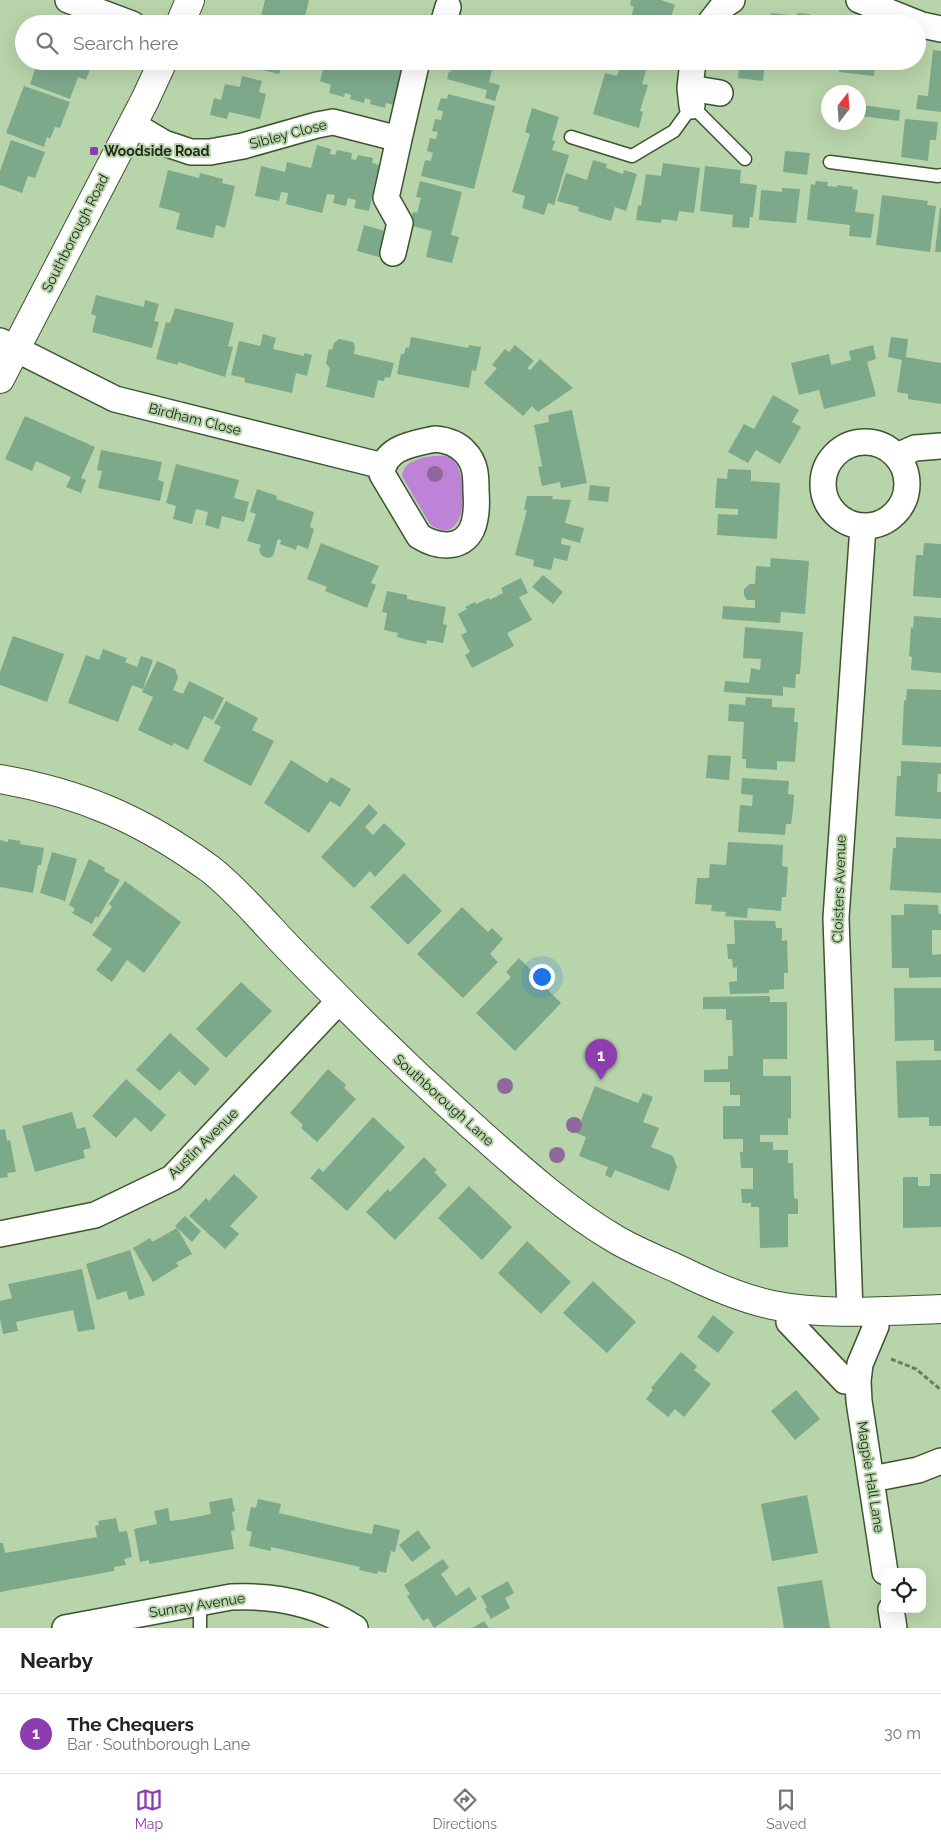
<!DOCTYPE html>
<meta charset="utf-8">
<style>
body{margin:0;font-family:Raleway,sans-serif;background:#f6f6f6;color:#222}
.controls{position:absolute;right:15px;bottom:15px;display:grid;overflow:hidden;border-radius:10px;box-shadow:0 5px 20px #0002}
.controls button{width:45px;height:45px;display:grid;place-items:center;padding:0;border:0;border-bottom:1px solid #e0e0e0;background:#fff;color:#222;font:25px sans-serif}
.compass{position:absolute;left:821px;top:85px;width:45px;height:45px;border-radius:50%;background:#fff;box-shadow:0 5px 20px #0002;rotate:17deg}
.you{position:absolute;left:541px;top:976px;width:18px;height:18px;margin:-12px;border:4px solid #fff;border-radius:50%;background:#1a73e8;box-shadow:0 0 0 8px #1a73e833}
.badge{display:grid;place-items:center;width:32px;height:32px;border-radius:50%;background:#8d3dad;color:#fff;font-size:16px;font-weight:700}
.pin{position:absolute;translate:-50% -41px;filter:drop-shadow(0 1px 2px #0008)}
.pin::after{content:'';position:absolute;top:26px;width:18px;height:15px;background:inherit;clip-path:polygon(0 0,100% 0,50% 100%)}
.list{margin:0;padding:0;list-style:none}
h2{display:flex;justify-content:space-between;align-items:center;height:65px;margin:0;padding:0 20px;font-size:21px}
h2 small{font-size:16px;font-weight:400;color:#767676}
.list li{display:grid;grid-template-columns:32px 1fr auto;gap:15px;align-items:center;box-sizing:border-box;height:80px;padding:0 20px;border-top:1px solid #e0e0e0}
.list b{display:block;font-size:19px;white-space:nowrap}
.list p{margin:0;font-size:16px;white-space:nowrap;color:#767676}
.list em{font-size:16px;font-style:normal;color:#767676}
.icon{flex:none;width:28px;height:28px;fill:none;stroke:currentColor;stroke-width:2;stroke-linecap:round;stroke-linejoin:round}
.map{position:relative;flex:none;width:941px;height:1628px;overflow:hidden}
.search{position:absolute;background:#fff;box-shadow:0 5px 20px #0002;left:15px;right:15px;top:15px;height:55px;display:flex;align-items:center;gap:12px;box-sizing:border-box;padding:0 18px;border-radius:28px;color:#767676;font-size:19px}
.sheet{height:145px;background:#fff}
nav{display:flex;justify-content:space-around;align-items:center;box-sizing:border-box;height:70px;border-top:1px solid #e0e0e0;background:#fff;font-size:14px;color:#767676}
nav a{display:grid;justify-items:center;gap:2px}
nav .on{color:#8d3dad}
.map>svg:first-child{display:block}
</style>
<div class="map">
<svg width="941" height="1628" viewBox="0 0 941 1628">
<rect width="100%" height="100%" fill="#b8d4aa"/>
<path fill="#be82d7" d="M433,456C438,456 444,455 449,457C471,467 469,554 430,524L402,476C403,461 421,458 433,456Z"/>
<path fill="#7da98b" d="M265,0H309L303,24H259Z
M631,0H661L675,5L671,17L667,16L665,24H629L634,7L630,5Z
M771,13L797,16V13L810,14V17L813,18L812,24H770Z
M823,19L836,20V24H822Z
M745,20L765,23V24H744Z
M933,50L941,51V112L916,109L918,95L928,96Z
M40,61H93L86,80L78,77L70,99L30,84L36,67L38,68Z
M243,61H295L293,67L282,64L279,74L242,65Z
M325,61L388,63L389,61H406L394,105L386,103L385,108L370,104L371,100L365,98L364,103L350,99L351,95L345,93L344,97L329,93L331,85L320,81Z
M454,61H494L489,82L500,85L495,101L485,98L487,90L447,79L449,71L451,72Z
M622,61H649L642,84L648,85L640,111L643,112L639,128L593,114L605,73L617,76Z
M740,61H765L763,81L738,78Z
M818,61H875L874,76L839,72L840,67L818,65Z
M242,76L262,81L259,92L266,94L260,119L229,112L227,119L210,115L214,98L221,100L225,84L240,87Z
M24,86L70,102L60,128L55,127L50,139L47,137L44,147L6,133Z
M448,94L495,106L474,189L421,176L425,160L431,161L432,156L433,153L427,151L430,138L436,139L437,135L438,132L432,131L435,119L441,120L443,111L437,110L441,98L447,99Z
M862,105L900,110L899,121L861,116Z
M532,108L559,117L552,140L555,141L552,150L569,155L554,205L548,203L544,215L522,208L525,196L512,192L530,134L525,132Z
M905,119L938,122L936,140H930L928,161L901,157Z
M11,140L45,152L35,178L28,176L22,193L0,185V171Z
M317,145L331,149L330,154L335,155L337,150L352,153L351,159L356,160L358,155L373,158L372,163L379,165L369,211L354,208L356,200L348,198L346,206L333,203L335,195L327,194L322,213L286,204L288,193L281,192L279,201L255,196L261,166L285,172L287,162L311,168Z
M785,151L810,153L807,175L783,172Z
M593,160L607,164L606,168L623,174L624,170L637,174L626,211L615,207L611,221L578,211L579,207L557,201L566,173L587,180Z
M663,163L700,168L694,213L679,211L677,221L662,219L661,223L636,220L638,205L641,206L646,174L661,176Z
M705,166L741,170L740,183L757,185L753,217H750L749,228L732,227L733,215L700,211Z
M168,170L199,178L200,173L223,179L222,183L235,186L225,228L216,225L213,238L176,229L180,213L159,207Z
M420,181L462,192L451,235L459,237L452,263L426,257L432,231L409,225L413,212L417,213L421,198L416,197Z
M816,181L828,182L827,186L837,187V185L853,187L852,189L858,190L855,212L874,214L871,238L849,236L850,225L807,220L811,184L815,185Z
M782,188L800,189L796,223L759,220L761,190L782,192Z
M882,195L928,201L927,205L936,206L930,252L876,245Z
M940,208H941V252H935Z
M364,225L385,231L379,257L357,251Z
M96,295L144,307L145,300L159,304L154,321L159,322L152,348L92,332L96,316L91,314Z
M175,308L234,323L228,346L233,347L225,377L178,362V365L156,359L166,322L170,323Z
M263,334L276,338L273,349L304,356V353L312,355L307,376L296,373L292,393L244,382L245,378L231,375L239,341L260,346Z
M411,337L468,348L469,345L481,347L476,371L472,370L469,388L397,374L401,354H404L406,347L409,348Z
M891,337L908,339L906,357L941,363V404L908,399V394L897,392L902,360L888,357Z
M339,339L353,342L355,346L354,354L394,363L390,378L385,377L384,381L378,380L374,398L326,387L330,369L326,363L329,349L332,350L334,343Z
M515,345L534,361L527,368L530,370L540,359L573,388L538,412L532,406L523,416L484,383L497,368L492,365L505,349L509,352Z
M873,345L876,359L867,362L876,396L824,409L819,390L799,395L791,363L829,354L831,365L851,360L849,351Z
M773,395L799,410L792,422L801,427L780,464L756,450L748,463L728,452L744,424L754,429Z
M572,410L587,483L561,488L560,482L542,486L538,467L542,466L534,425L549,422L548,415Z
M25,416L95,447L81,478L86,480L81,493L66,487L71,477L36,461L32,471L5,459Z
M101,450L162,462L158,480L164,482L160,501L98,488L102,471L97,470Z
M176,464L239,480L234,498L249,502L244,522L222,516L219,529L205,525L208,512L196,509L192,524L173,519L176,506L166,503Z
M728,469L751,470V481L780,483L777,539L717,535L718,514L738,515V509L715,508L717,478L727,479Z
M590,485L610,487L608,502L588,500Z
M257,489L277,496L276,499L314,512L310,527L314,529L308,549L297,545L296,550L280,544L281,540L278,539L273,556L268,558L262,556L259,550L261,545L247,541L256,514L250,512Z
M527,496H553L552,499L571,500L565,523L584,528L580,543L562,538L561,544L571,546L567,561L554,558L551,570L533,566L534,560L515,555L527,510H524Z
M321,543L379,566L371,583L376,585L367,608L325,591L327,587L307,579Z
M924,543L941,544V598L913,596L916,555H923Z
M771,558L809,561L805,614L781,612L780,623L722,619L723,606L755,608V600H747L744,595V589L750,584H755L756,566L770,567Z
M543,575L563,592L553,604L532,587Z
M521,578L528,593L519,597L532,620L507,633L514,646L472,668L465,655L470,652L461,635L467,632L458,614L467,609L465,607L475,602L476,604L489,598L490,600L503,593L501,588Z
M387,591L407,595V599L446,607L443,624L447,625L443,643L427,640L426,644L412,641L397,637L398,633L384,630L387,613L382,612Z
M914,616L941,618V673L911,670L912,657L909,656L911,627L913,628Z
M745,627L803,632L800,674H796L795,688L783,687V696L724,692L725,681L749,683L751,668L760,670L761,659L743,658Z
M13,636L64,654L47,702L0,685V672Z
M103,649L127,658L125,662L137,667L141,656L153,660L143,689L132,685L118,722L68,703L86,655L99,660Z
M157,661L175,669L178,678L173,690L183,694L189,681L224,698L213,720L204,716L188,750L174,743L172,746L138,730L153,697L142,692Z
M907,689L941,690V747L902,745L904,700L906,701Z
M746,697L772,699V707L795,708L794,722H798L795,762L777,761V770L746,768V759H742L744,722L728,721L729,704L745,705Z
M226,701L258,718L252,730L274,741L251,786L203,761L221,727L214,723Z
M708,755L731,756L729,780L706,778Z
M291,760L327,783L331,777L351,789L340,807L330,801L309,833L264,803Z
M901,761L941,763V774H938L937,792H941V819L895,816L897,776H901Z
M742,778L789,781L788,794L794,795L793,810L791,824H786L785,835L738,832L740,805L752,806L753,795L741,794Z
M369,804L378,813L365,827L373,835L384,823L406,844L375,877L370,871L354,888L321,857Z
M896,837L941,839V893L890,890L893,848H896Z
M8,839L21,841L20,844L44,848L41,865H38L33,893L0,887V840L8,842Z
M728,842L783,845L782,866L788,867L786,897H782L781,911L748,908L747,918L725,916L726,912L711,911L712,905L695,904L697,878H709L710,864L726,865Z
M52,852L77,859L65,901L40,893Z
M89,859L105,868L104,871L120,880L98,918L96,916L92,924L72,913L75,909L69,905Z
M404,873L442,911L408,945L370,907Z
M125,881L181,922L144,973L127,960L112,982L96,970L112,949L92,935L112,907L109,904Z
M904,904L938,905L939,914H941V930H932V955L941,954V977L909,978V968H892L891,915H904Z
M462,907L488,932L492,928L503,939L490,954L498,962L463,998L417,954Z
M734,920L775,921L776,928H782V941L787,940L788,973H784V989L769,990V993L730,994L729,982L737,981V967L733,968L732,959H728L727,944H735Z
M519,958L533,972L528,977L537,985L540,982L561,1003L515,1051L476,1013L511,977L506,972Z
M241,982L272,1011L226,1058L196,1029Z
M894,988H941V1051H934V1040L895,1041Z
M770,996V1002H787V1059H763V1076H791V1119L788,1118V1135H760V1142H773V1150H788V1163H793L794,1198L798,1199V1214H788V1247L760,1248L759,1207H751V1203H742L741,1189H753V1168H741L740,1152H743V1139H723V1106H740V1095H730V1082H704V1070L728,1069V1056H733L732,1020H726V1009H703V997Z
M170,1033L210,1069L195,1086L179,1071L160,1091L136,1070Z
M941,1060V1126H929V1117L898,1118L896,1061Z
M328,1069L346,1085L344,1088L356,1099L317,1142L301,1128L303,1125L290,1113Z
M126,1079L166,1115L151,1132L135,1117L116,1138L92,1116Z
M595,1086L638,1103L643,1093L653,1097L643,1122L659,1128L651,1147L673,1156L677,1167L669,1191L615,1170L611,1178L605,1175L608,1167L579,1156L586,1137L576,1133Z
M72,1112L77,1129L85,1127L91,1148L83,1150L85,1158L35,1172L22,1126Z
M373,1117L405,1147L347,1211L310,1178L319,1168L323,1172Z
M5,1129L7,1141L10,1140L16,1172L7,1173L8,1177L0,1178V1130Z
M424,1157L437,1170L434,1172L447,1185L395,1240L366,1212L388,1189L390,1192Z
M234,1174L258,1197L230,1226L239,1234L225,1249L189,1216L206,1198L209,1201Z
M930,1174H941V1227L903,1228V1177H918V1186H930Z
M469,1186L512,1227L482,1260L438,1218Z
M185,1216L201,1231L192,1242L175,1226Z
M177,1228L192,1254L176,1263L179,1266L153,1282L133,1248L150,1238L152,1242Z
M527,1241L571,1282L541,1314L498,1273Z
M130,1250L145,1295L129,1300L126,1291L97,1300L86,1264Z
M82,1269L95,1329L78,1332L73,1310L16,1322L18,1331L3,1334L0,1319V1301L12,1298L8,1284Z
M593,1281L636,1322L607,1353L563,1313Z
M713,1315L734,1332L718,1353L697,1337Z
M681,1352L697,1366L694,1370L711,1384L684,1417L675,1409L668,1417L646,1399L653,1390L651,1388Z
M796,1390L820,1419L795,1440L771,1411Z
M807,1495L818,1553L772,1561L761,1504Z
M232,1498L235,1511L232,1512L235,1530L231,1531L234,1549L149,1564V1560L140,1562L134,1529L157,1524L154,1511L168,1508L170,1521L179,1520L211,1514L209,1502Z
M258,1499L281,1504L279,1513L347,1529L372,1534L374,1524L400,1530L395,1552L391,1551L386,1573L378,1571L377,1574L359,1570L360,1567L271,1547V1551L249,1546L252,1532L246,1530L251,1507L256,1508Z
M116,1518L119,1532L127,1531L132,1557L124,1559L126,1565L114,1567V1571L0,1592V1543H3L5,1553L97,1537L95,1526L99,1525L98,1521Z
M418,1530L431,1548L412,1562L399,1545Z
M443,1559L449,1568L441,1574L456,1596L469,1587L477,1599L434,1628L428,1618L423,1621L407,1596L410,1594L404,1585Z
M822,1580L830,1628H784L777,1587Z
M508,1581L514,1593L505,1598L510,1608L491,1619L485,1609L487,1607L481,1596Z
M484,1621L489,1628H472Z"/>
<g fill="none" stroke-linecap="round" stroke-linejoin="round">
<defs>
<path id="lane" d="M571,137L632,156L674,131L692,106L745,159
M830,162L938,176L941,175
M200,1602V1628"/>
<path id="street" d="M68,0L132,24
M859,0L922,25L941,29
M443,24L448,7
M709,24L723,6L732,0
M690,88L720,93
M692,106L690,88L693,61
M132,124L164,143L191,152H210L243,146L317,125L333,122L399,139L417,61
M393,253L400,223L386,198L399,139
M0,341L115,399L383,466
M435,439C447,440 457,443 465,452C476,463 476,477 476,491C477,504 477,517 472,529C462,551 436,547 419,536L382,474C384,447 413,444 435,439Z
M823 484a42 42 0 1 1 84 0a42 42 0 1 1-84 0Z
M897,456L915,448L941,446
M0,1234L95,1215L172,1178L340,1000
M789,1307V1322L845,1381H858
M850,1312L836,918L863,526
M876,1312V1326L860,1364L858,1381L859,1401L885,1572
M872,1479L918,1470L941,1461
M891,1609L894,1628
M65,1628L231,1597C276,1595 317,1603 355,1628"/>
<path id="secondary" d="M180,24L190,0
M0,379L145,100L163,61
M0,779C81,793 143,820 210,869C232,886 251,908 270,928C289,949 309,969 329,989C375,1036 422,1081 471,1125C517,1166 564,1209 617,1240C636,1251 658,1260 678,1269C708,1284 740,1298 772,1305C827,1316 885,1311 941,1309"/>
</defs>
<use href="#lane" stroke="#3d5430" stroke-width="15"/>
<use href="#street" stroke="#3d5430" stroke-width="28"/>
<use href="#secondary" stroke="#3d5430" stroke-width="30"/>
<path stroke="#6a7d61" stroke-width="3" stroke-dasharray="5 2.5" stroke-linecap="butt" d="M891,1359L916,1369L941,1390"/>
<use href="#lane" stroke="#fff" stroke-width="12"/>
<use href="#street" stroke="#fff" stroke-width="25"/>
<use href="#secondary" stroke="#fff" stroke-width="28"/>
</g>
<g fill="#90689b">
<circle cx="435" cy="474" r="8"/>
<circle cx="505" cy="1086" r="8"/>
<circle cx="574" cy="1125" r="8"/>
<circle cx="557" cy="1155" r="8"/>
</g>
<rect fill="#8d3dad" stroke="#b8d4aa" stroke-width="2" x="89" y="146" width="10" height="10" rx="2.5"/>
<g text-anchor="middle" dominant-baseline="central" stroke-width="4" stroke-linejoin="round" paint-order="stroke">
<g font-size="14" fill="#202b1b" stroke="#b8d4aa">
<text transform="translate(288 134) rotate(-15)">Sibley Close</text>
<text transform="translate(75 233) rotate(-63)">Southborough Road</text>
<text transform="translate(195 419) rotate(14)">Birdham Close</text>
<text transform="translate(839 889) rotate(-88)">Cloisters Avenue</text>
<text transform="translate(444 1100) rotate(42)">Southborough Lane</text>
<text transform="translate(203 1143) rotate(-45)">Austin Avenue</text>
<text transform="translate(871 1477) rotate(81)">Magpie Hall Lane</text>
<text transform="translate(197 1605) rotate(-9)">Sunray Avenue</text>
</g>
<g font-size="14" font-weight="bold" fill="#202b1b" stroke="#b8d4aa" text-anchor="start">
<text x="104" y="151">Woodside Road</text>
</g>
</g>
</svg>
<div class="controls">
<button><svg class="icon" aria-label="locate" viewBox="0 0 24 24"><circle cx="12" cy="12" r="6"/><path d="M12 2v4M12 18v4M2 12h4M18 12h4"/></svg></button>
</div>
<svg class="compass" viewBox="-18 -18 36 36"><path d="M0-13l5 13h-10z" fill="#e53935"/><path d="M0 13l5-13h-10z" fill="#767676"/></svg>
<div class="you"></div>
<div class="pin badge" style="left:601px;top:1080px">1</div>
<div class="search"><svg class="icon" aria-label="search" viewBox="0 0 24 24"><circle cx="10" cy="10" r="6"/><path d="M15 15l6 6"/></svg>Search here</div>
</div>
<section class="sheet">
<h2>Nearby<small></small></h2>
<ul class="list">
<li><span class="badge">1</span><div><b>The Chequers</b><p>Bar · Southborough Lane</p></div><em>30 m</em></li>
</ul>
</section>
<nav>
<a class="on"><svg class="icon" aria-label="map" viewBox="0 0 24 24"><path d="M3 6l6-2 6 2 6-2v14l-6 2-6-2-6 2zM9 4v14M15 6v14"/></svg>Map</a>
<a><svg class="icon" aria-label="directions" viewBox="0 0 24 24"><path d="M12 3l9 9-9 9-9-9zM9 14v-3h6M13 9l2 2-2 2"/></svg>Directions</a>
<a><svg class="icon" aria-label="saved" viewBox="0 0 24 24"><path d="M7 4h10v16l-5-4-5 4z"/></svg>Saved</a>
</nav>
